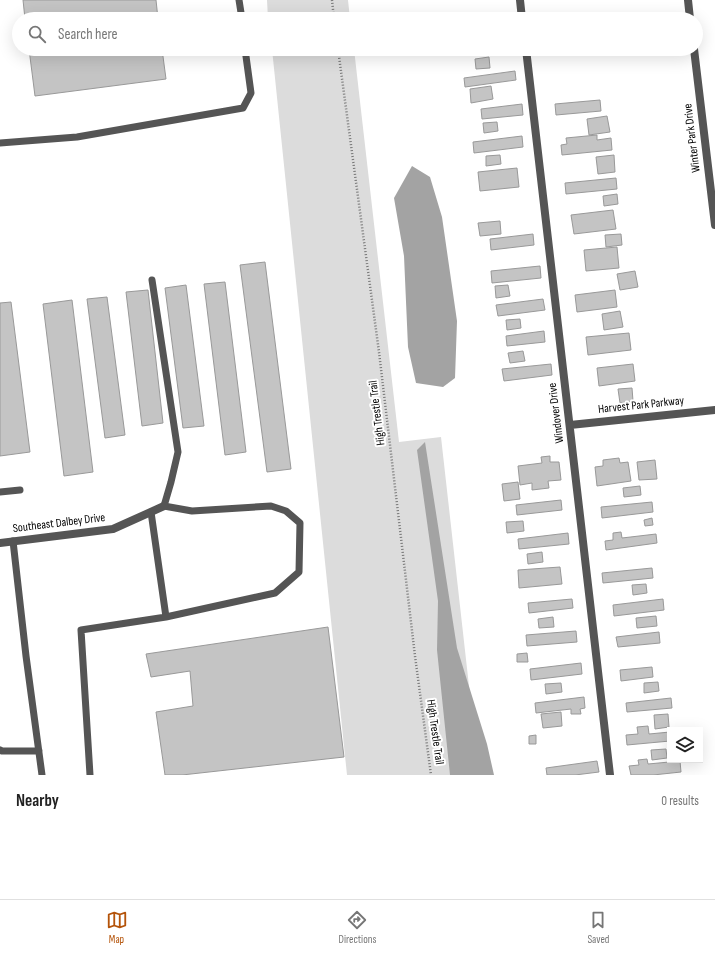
<!DOCTYPE html>
<style>
body{margin:0;font-family:"Sofia Sans Condensed",sans-serif;background:#f2f2f2;color:#222}
.controls{position:absolute;right:12px;bottom:12px;display:grid;overflow:hidden;border-radius:0px;box-shadow:0 4px 16px #0002}
.controls button{width:36px;height:36px;display:grid;place-items:center;padding:0;border:0;border-bottom:1px solid #e0e0e0;background:#fff;color:#222;font:20px sans-serif}
.list{margin:0;padding:0;list-style:none}
h2{display:flex;justify-content:space-between;align-items:center;height:52px;margin:0;padding:0 16px;font-size:17px}
h2 small{font-size:13px;font-weight:400;color:#767676}
.icon{flex:none;width:22px;height:22px;fill:none;stroke:currentColor;stroke-width:2;stroke-linecap:round;stroke-linejoin:round}
.map{position:relative;flex:none;width:715px;height:775px;overflow:hidden}
.search{position:absolute;background:#fff;box-shadow:0 4px 16px #0002;left:12px;right:12px;top:12px;height:44px;display:flex;align-items:center;gap:10px;box-sizing:border-box;padding:0 14px;border-radius:22px;color:#767676;font-size:15px}
.sheet{height:124px;background:#fff}
nav{display:flex;justify-content:space-around;align-items:center;box-sizing:border-box;height:56px;border-top:1px solid #e0e0e0;background:#fff;font-size:11px;color:#767676}
nav a{display:grid;justify-items:center;gap:2px}
nav .on{color:#b45309}
.map>svg:first-child{display:block}
</style>
<div class="map">
<svg width="715" height="775" viewBox="0 0 715 775">
<rect width="100%" height="100%" fill="#fff"/>
<path fill="#dcdcdc" d="M267,0H348L350,19H268Z
M272,49H354L399,442L441,437L479,775H347Z"/>
<path fill="#a3a3a3" d="M412,166L430,177L442,217L457,321L455,378L443,387L416,383L408,347L404,256L394,198Z
M425,442L457,648L487,744L494,775H450L437,650L438,601L417,450Z"/>
<path fill="#c4c4c4" stroke="#999" d="M23,0H156L158,19H25Z
M29,49H162L166,79L35,96Z
M478,49H495L479,51Z
M489,57L490,68L476,69L475,59Z
M515,71L516,80L465,87L464,78Z
M491,86L493,99L471,103L470,89Z
M600,100L601,111L556,115L555,104Z
M522,104L523,115L482,119L481,109Z
M607,116L610,132L589,135L587,119Z
M497,122L498,131L484,133L483,123Z
M597,135V140L611,138L612,150L562,155L561,145L567,144L566,138Z
M522,136L523,147L474,153L473,142Z
M500,155L501,164L486,166V156Z
M614,155L615,172L598,174L596,157Z
M517,168L519,187L480,191L478,172Z
M616,178L617,189L566,194L565,183Z
M617,194L618,204L604,206L603,196Z
M613,210L616,229L574,234L571,215Z
M500,221L501,234L480,236L478,223Z
M533,234L534,245L491,250L490,239Z
M621,234L622,245L606,247L605,235Z
M617,247L619,268L586,271L584,250Z
M265,262L291,469L267,472L240,265Z
M540,266L541,278L492,283L491,271Z
M635,271L638,287L620,290L617,274Z
M225,282L246,452L225,455L204,284Z
M186,285L204,426L183,428L165,288Z
M508,285L510,296L496,298L495,286Z
M148,290L163,423L142,426L126,292Z
M615,290L617,307L577,312L575,295Z
M107,297L125,435L105,438L87,299Z
M543,299L545,310L498,316L496,305Z
M72,300L93,472L64,476L43,304Z
M11,302L30,452L0,456V303Z
M620,311L623,327L604,330L602,314Z
M520,319L521,328L507,330L506,320Z
M544,331L545,342L507,346L506,336Z
M629,333L631,350L588,355L586,337Z
M523,351L525,361L510,363L508,353Z
M551,364L552,375L504,381L502,369Z
M633,364L635,381L599,386L597,368Z
M632,388L633,401L620,403L618,389Z
M550,456V462H559L561,480L548,481L549,488L532,490V483L520,485L518,466L542,463L541,457Z
M619,458L620,463L628,462L631,481L597,486L595,467L603,466V460Z
M655,460L657,479L639,480L637,462Z
M518,482L520,499L504,501L502,484Z
M640,486L641,495L624,497L623,488Z
M561,500L562,510L517,515L516,505Z
M652,502L653,512L602,518L601,507Z
M652,518L653,525L645,526L644,520Z
M523,521L524,531L507,533L506,522Z
M621,532L622,538L656,534L657,543L606,550L605,541L613,540V533Z
M568,533L569,544L519,549L518,539Z
M542,552L543,562L528,564L527,554Z
M560,567L562,584L519,588L518,570Z
M652,568L653,578L603,583L602,573Z
M646,584L647,593L633,595L632,585Z
M572,599L573,608L529,613L528,603Z
M663,599L664,610L614,616L613,605Z
M656,616L657,626L637,628L636,618Z
M553,617L554,627L539,628L538,619Z
M328,627L344,757L182,775H165L156,712L193,706L190,671L151,677L146,654Z
M576,631L577,642L527,646L526,635Z
M659,632L660,643L618,647L616,637Z
M527,653L528,662H517V654Z
M581,663L582,674L531,680L530,669Z
M652,667L653,677L621,681L620,670Z
M658,682L659,691L644,693V683Z
M561,683L562,692L546,694L545,684Z
M584,697L585,708L580,709L581,714H571V709L536,713L535,703Z
M671,698L672,708L627,712L626,703Z
M561,712L562,726L543,728L541,714Z
M668,714L669,727L655,729L654,715Z
M648,726L649,734L670,732V741L627,745L626,735L638,734L637,727Z
M536,735V744H529V736Z
M666,749L667,758L652,760L651,750Z
M647,759L648,764L680,761L681,772L653,775H631L629,766L639,765L638,760Z
M597,761L599,772L575,775H547L546,768Z"/>
<g fill="none" stroke-linecap="round" stroke-linejoin="round">
<path stroke="#777" stroke-width="2.5" stroke-dasharray="1 2" stroke-linecap="butt" d="M332,0L334,19
M338,49L379,352L415,656L431,775"/>
<path stroke="#555" stroke-width="7" d="M239,0L242,19
M0,143L77,137L243,108L251,93L245,49
M152,280L178,452L171,482L164,506L192,511L271,506L286,511L300,523L299,572L275,593L166,617
M0,492L20,490
M13,541L26,656L42,775
M0,750L2,751H39
M90,775L81,630L166,617L151,512"/>
<path stroke="#555" stroke-width="8" d="M520,0L522,19
M688,0L690,19
M526,49L610,775
M694,49L715,225
M570,425L715,410
M0,543L113,529L164,506"/>
</g>
<g text-anchor="middle" dominant-baseline="central" stroke-width="4" stroke-linejoin="round" paint-order="stroke">
<g font-size="12" fill="#000" stroke="#fff">
<text transform="translate(692 138) rotate(-97)">Winter Park Drive</text>
<text transform="translate(641 405) rotate(-6)">Harvest Park Parkway</text>
<text transform="translate(377 413) rotate(-97)">High Trestle Trail</text>
<text transform="translate(556 413) rotate(-97)">Windover Drive</text>
<text transform="translate(59 523) rotate(-7)">Southeast Dalbey Drive</text>
<text transform="translate(435 732) rotate(82)">High Trestle Trail</text>
</g>
</g>
</svg>
<div class="controls">
<button><svg class="icon" aria-label="layers" viewBox="0 0 24 24"><path d="M12 4l9 5-9 5-9-5zM3 14l9 5 9-5"/></svg></button>
</div>
<div class="search"><svg class="icon" aria-label="search" viewBox="0 0 24 24"><circle cx="10" cy="10" r="6"/><path d="M15 15l6 6"/></svg>Search here</div>
</div>
<section class="sheet">
<h2>Nearby<small>0 results</small></h2>
<ul class="list">
</ul>
</section>
<nav>
<a class="on"><svg class="icon" aria-label="map" viewBox="0 0 24 24"><path d="M3 6l6-2 6 2 6-2v14l-6 2-6-2-6 2zM9 4v14M15 6v14"/></svg>Map</a>
<a><svg class="icon" aria-label="directions" viewBox="0 0 24 24"><path d="M12 3l9 9-9 9-9-9zM9 14v-3h6M13 9l2 2-2 2"/></svg>Directions</a>
<a><svg class="icon" aria-label="saved" viewBox="0 0 24 24"><path d="M7 4h10v16l-5-4-5 4z"/></svg>Saved</a>
</nav>
